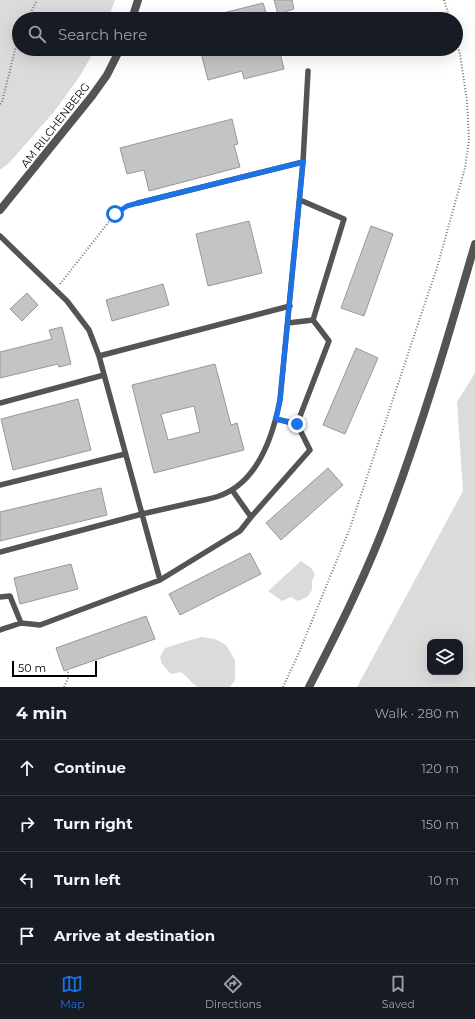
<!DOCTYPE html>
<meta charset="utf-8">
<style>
body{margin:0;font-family:Montserrat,sans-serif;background:#20242c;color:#f1f3f6}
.controls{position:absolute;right:12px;bottom:12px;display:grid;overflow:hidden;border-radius:8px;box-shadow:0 4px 16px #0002}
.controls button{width:36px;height:36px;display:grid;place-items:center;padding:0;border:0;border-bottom:1px solid #363941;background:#171b24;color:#f1f3f6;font:20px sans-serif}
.scale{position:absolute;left:12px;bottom:10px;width:85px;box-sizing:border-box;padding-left:4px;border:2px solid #000;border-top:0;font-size:11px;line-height:14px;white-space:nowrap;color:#000;-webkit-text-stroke:3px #fff;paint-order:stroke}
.stop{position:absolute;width:12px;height:12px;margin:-9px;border:3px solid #1a73e8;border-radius:50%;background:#fff}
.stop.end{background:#1a73e8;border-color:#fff;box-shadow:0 1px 4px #0008}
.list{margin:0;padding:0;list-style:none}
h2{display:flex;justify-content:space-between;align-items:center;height:52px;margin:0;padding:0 16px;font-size:17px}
h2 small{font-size:13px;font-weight:400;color:#9ea1a6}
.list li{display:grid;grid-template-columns:26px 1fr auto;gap:12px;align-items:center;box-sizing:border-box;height:56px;padding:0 16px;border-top:1px solid #363941}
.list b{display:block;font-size:15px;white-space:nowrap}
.list em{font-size:13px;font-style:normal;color:#9ea1a6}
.icon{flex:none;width:22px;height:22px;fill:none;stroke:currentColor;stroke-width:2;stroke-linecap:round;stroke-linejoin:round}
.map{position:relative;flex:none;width:475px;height:687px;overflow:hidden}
.search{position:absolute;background:#171b24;box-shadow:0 4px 16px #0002;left:12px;right:12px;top:12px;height:44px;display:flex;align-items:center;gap:10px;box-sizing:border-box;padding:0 14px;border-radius:22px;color:#9ea1a6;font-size:15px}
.sheet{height:276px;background:#171b24}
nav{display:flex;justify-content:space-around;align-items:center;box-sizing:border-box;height:56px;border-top:1px solid #363941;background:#171b24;font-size:11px;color:#9ea1a6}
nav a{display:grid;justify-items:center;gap:2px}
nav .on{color:#1a73e8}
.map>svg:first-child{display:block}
</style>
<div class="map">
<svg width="475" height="687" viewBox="0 0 475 687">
<rect width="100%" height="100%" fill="#fff"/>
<path fill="#dbdbdb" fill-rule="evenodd" d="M0,0H115L108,19H19V49H95L80,76L53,113L9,163L0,170Z
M475,373V687H357L463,491L457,402ZM430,642H460V672H430Z
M301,561L311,568L315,574L312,581V590L307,597L298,601L291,597L282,601L268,591Z
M201,637L215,639L226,645L235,660V680L230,687H198C193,685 187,676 181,672L171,674L162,664L160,657L165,648Z"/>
<path fill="#c4c4c4" stroke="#989898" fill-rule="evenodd" d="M274,0H292L294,9L278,14Z
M263,3L268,19H199Z
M200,49H279L284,69L244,79L242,71L208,80Z
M232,119L238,144L234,145L240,167L149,191L144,170L127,174L120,148Z
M249,221L262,273L208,286L196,234Z
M371,226L393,234L364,316L341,308Z
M163,284L169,305L112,321L106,300Z
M27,293L38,305L22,321L10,309Z
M62,327L71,364L59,367L58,364L0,378V352L52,339L49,330Z
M356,348L378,358L345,434L323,425Z
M215,364L231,425L237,423L244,450L154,473L132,385ZM194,406L200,432L168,440L161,414Z
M78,399L91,450L13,470L1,419Z
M328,468L343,485L281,540L266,523Z
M101,488L107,515L0,541V512Z
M250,553L261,574L180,615L169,594Z
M71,564L78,589L20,604L14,578Z
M146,616L155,639L64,671L56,648Z"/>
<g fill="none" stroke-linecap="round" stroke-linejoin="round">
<path stroke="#767676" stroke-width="2" stroke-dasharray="1 2" stroke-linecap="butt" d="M444,0L450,19
M28,19L37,0
M0,104L2,102L16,46L19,39
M60,284L115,214L120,210L131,205
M64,687L68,678V670
M283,687L298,655L350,528L426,300L437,268L455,203L465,168L469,140L467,101L460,54L456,41"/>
<path stroke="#545454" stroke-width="5.5" d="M138,203L303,162
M0,236L67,301L89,330L99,356L142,514L0,552
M288,323L313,320
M99,356L290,306
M0,403L104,375
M276,419L297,424
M0,485L125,454
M232,490L251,517
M160,580L142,514C159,510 177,506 195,502C203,500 211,499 219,496C257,483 273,436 280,400L303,162L308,71
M0,597L10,596L21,623L0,630
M21,623L40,625L160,580L240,531L251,517L310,450L297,424L329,341L313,320L344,219L300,200"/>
<path stroke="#545454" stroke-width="8" d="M132,19L138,0
M0,210L92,96L107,75L120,49
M309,687C339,629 368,571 390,511C423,423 449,334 475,244"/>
</g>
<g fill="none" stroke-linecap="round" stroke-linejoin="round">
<path stroke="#1a73e8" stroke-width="5" d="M115,214L127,206L138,203L303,162L280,400L276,419L297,424"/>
</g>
<g text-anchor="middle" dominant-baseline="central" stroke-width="3.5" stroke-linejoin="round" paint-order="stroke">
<g font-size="11" fill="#000" stroke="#fff">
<text transform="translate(55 125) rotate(-52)">AM RILCHENBERG</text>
</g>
</g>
</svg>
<div class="controls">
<button><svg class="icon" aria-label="layers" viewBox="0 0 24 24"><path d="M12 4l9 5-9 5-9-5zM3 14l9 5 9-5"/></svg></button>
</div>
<div class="scale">50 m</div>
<div class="stop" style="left:115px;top:214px"></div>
<div class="stop end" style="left:297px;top:424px"></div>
<div class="search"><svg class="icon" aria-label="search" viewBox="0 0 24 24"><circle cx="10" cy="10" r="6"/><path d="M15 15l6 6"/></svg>Search here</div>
</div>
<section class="sheet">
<h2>4 min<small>Walk · 280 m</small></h2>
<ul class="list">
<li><svg class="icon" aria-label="ahead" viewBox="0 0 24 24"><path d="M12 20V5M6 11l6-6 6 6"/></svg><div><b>Continue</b></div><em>120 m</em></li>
<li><svg class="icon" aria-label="right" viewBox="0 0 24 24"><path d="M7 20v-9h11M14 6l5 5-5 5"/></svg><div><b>Turn right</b></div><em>150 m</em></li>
<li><svg class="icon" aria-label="left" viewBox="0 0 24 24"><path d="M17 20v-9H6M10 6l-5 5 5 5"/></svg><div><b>Turn left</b></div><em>10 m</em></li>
<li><svg class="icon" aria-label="arrive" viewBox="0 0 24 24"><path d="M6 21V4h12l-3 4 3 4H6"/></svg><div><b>Arrive at destination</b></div></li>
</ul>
</section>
<nav>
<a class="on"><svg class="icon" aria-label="map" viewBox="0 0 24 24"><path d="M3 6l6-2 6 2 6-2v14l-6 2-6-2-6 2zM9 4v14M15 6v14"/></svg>Map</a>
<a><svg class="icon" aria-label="directions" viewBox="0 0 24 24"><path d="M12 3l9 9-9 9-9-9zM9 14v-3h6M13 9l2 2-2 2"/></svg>Directions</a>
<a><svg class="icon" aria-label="saved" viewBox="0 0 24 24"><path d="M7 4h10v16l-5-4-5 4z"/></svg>Saved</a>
</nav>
